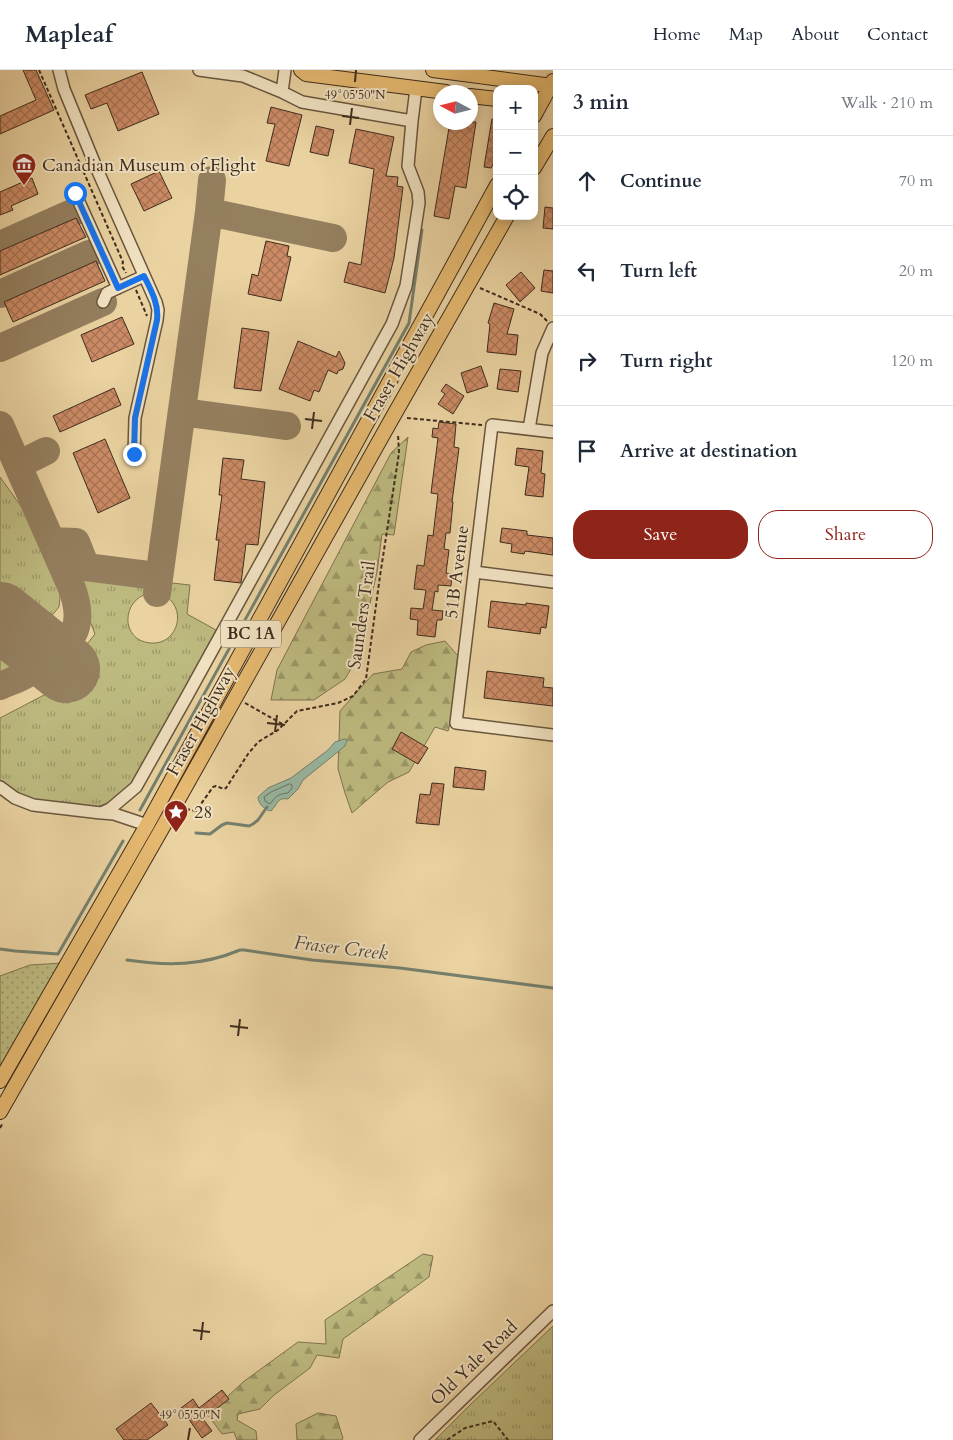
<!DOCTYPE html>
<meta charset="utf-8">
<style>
body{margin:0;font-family:Cardo,serif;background:#f2f2f3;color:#1f2937}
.controls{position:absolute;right:15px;top:15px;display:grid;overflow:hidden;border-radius:10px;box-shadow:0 2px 12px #0003}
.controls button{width:45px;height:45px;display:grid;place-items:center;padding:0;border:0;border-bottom:1px solid #e0e1e3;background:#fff;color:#1f2937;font:25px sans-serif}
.compass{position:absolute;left:433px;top:15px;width:45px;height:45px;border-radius:50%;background:#fff;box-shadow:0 2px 12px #0003;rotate:277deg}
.stop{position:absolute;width:15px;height:15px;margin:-11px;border:4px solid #1a73e8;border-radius:50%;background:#fff}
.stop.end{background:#1a73e8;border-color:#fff;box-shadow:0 1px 5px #0008}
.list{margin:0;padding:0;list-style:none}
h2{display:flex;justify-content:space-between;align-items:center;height:65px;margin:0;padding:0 20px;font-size:21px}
h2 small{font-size:16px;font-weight:400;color:#747a83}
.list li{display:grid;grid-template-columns:32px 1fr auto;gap:15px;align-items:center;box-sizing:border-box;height:90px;padding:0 20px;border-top:1px solid #e0e1e3}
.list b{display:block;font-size:19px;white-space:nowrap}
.list em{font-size:16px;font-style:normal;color:#747a83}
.actions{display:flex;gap:10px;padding:15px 20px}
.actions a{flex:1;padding:11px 0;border:1px solid #8f2418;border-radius:20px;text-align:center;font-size:18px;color:#8f2418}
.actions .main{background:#8f2418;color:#fff}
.icon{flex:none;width:28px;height:28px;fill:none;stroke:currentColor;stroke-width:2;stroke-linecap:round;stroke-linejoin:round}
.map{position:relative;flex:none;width:553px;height:1370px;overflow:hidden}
header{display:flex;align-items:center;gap:30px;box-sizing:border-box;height:70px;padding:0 25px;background:#fff;border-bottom:1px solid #e0e1e3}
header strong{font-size:24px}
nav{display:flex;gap:28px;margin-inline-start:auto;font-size:18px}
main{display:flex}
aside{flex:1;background:#fff}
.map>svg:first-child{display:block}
</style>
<header>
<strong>Mapleaf</strong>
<nav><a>Home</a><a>Map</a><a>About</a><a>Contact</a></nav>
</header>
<main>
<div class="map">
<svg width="553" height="1370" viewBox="0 0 553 1370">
<defs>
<pattern id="grass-tufts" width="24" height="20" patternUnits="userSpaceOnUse" patternTransform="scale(1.25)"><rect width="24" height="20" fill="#bdba7f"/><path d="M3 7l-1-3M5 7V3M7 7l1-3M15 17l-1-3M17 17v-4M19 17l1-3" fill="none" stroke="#9b9767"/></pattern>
<pattern id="forest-firs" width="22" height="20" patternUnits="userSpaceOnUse" patternTransform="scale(1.25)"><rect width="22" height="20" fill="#bdba7f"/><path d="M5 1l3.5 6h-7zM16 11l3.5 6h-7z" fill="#9b9767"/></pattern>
<pattern id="park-dots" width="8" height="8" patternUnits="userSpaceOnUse" patternTransform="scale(1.25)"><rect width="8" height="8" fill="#bdba7f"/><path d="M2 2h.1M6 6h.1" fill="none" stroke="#9b9767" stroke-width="1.8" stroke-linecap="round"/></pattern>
<pattern id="building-cross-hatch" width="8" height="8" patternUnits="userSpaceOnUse" patternTransform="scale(1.25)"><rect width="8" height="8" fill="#cc8b65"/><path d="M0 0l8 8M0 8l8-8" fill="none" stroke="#a77253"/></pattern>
</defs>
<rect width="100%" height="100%" fill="#ead2a1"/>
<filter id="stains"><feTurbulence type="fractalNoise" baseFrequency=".004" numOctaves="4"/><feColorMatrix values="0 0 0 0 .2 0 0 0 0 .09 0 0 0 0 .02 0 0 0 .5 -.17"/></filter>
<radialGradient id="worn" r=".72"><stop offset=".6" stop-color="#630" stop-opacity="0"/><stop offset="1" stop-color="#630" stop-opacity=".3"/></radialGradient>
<path fill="url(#grass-tufts)" stroke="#7e734e" d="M0,407L33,453L61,517L59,537L49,549L33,551L0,524Z
M80,502L151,513L150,523C121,529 120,570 150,573C179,576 189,535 161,524L163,512L190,515L187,544L216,560L132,715L112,732L94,738L37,734L0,714V648L48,623L95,564L73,508Z
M0,568C12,578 13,580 14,596L7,604L0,609Z
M553,1256V1370H435L472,1333Z"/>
<path fill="url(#forest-firs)" stroke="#7e734e" d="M408,367L394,465L382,464L377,502L358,587L345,609L314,630H271L277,600L391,383Z
M445,571L458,586L451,651L448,661L435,657L409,702L388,712L352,743L345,723L338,699L340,641L373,604L402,599L411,582L426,575Z
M423,1184L433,1186L429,1207L343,1269L339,1288L317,1285L310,1298L274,1325L260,1339L238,1344L237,1350L256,1361L257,1370H237L234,1362L222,1364L208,1345L243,1312L298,1272L326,1274L325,1250Z
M318,1343L336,1346L343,1368L342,1370H297L296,1354Z"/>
<path fill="url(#park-dots)" stroke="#7e734e" d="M63,893L0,1010V906L30,895Z"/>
<path fill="#98b8a2" stroke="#74806d" d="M344,669L347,670L345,676L303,710L298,719L288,729C277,727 278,734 271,741C264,740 258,733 258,727L268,718L291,708L328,680L335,672Z"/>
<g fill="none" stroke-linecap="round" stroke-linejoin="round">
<path stroke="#6b7260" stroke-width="1" d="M290,714L292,715V718L288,723C278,724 276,726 270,734L265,731L264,727L271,722Z"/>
<path stroke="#74806d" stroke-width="3" d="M140,740L409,253L422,160
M196,763L210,764L222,755L227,753L249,756L253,754L258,750L267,737
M0,879L15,881L58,884L123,771
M127,890C167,896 202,896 240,880H244L312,890L400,898L553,918"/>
<path stroke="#947f5f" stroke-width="28" d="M209,142L333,168
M0,175L72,143
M0,224L89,184
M0,278L103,232
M182,342L287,356
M0,355L71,516C78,534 84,562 62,574C58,576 52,578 47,577C42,576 36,573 32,571
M18,395L46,381
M51,471L76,472L86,497L156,506L159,503L160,499
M157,523L209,142L212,110
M0,616C22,606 50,601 32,571"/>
<path stroke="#947f5f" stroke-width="68" d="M0,546L66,599"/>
</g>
<path fill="url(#building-cross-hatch)" stroke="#3e2c1d" d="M23,0H36L54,40L0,64V46L36,30Z
M142,2L159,44L118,61L107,33L91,39L85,25Z
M271,37L302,45L289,96L266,91L275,54L267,53Z
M492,49H497V87L491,98L484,97Z
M450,52H476L466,118L455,116L449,149L434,146Z
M316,56L334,60L328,86L310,82Z
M356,59L394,67L386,106L398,107L397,116L403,117L394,188L385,223L344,212L349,192L361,195L374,99L349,93Z
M159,101L172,128L144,141L131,114Z
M32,108L38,124L11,136L13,140L0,145V122Z
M545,137L553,138V159L543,158Z
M76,148L86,167L0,205V181Z
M266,171L289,176L287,186L291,187L281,231L248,224L252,204L258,206Z
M96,191L105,211L13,252L4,232Z
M544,200L553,201V223L541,221Z
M521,202L535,218L520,232L506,215Z
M494,233L514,239L507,264L518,265L516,285L487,282L490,254L488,253Z
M122,247L134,274L92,292L81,265Z
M242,258L269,262L261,321L234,318Z
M298,271L336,287L339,281L345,293L343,299L338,301L337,304L328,300L319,322L314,320L310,331L279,319Z
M481,296L488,316L467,323L461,303Z
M500,299L521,301L518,322L497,319Z
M446,314L464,326L453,344L438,334L445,324L441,321Z
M114,318L121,335L60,362L53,346Z
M439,352L456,354L454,377L459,378L452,432H453L450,463H446L444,479L449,480L446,503L452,504L451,516L438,515V522L435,521L432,540L443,541L442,550H437L435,567L417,565L418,550L410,549L411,538L423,539L426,520L414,519L417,495L424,496L428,465L433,466L438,424L431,423L438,368L432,367L433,358L438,359Z
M105,369L130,428L98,443L73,383Z
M517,378L543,381L541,403L545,404L543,427L525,425L529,397L515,395Z
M223,388L244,390L241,409L265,412L258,475L246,474L241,513L214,510L219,470H216L222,425H219Z
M502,458L527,461V465L553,468V485L525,481L524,484L511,482L512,474L500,472Z
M491,531L526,535V533L549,536L546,558L541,557L540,564L488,557Z
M487,601L544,608L543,617L553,618V636L484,628Z
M401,662L428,678L418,694L392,679Z
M455,697L486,701L484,720L453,717Z
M432,713L444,714L439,755L416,753L420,724L430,725Z
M222,1320L229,1329L203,1349L212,1361L202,1368L181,1338L193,1329L199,1338Z
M151,1333L168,1355L147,1370H124L116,1359Z"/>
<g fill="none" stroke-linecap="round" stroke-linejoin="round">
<defs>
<path id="minor" d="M59,0L64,19L96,97L156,232L158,240L157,250L135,348L134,384
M282,22L285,0
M412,51L416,19
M75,123L118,218
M103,232L107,223L144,206
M529,359L542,283L553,258
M553,362L492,355L456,653L553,665
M474,502L553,512
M0,717L15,728L33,735L101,743L110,739L136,717L186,628L392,254L406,216L419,133L418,122L408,96L412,51L302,32L282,22L243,6L199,0
M102,743L114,744L147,755
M420,1370L553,1241"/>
<path id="major" d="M301,0L306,4L446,22
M433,0L553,16
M470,26L497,29
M534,46L553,11
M534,98L553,66
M0,1011L147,755L497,115
M0,1042L160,762L390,352L507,146"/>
</defs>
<use href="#minor" stroke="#69563e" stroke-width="14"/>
<use href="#major" stroke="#3e2c1d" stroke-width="16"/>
<path stroke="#3e2c1d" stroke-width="2" stroke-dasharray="4 2.5" stroke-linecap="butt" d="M39,0L123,192L122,196L126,203
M480,218L540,244L547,251
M136,220L147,246
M407,348L482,355
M245,633L284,655
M186,739L196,741L213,717L216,716L224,719L226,718L248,684L258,672L278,660L297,641L338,633L353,626L366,609L380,506L399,383L398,364
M0,1058L3,1053
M447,1370L465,1358L493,1351L508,1370"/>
<use href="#minor" stroke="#f1e2c2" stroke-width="11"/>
<use href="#major" stroke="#e5b970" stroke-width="14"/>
</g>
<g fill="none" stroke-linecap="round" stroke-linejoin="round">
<path stroke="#1a73e8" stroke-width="6" d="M75,123L118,218L144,206C151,220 159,234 157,250L135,348L134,384"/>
</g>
<path fill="none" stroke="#3e2c1d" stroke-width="2" d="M355,12L356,0M342,46L359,48M350,55L352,38M305,349L322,351M312,359L314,342M267,653L285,655M275,662L277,645M230,956L248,958M238,966L240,949M193,1260L210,1262M201,1270L203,1252M188,1370L190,1358"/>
<defs>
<symbol id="museum-pin" viewBox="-11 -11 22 30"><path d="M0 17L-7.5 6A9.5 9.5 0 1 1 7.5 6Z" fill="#8f2418" stroke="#f1e2c2"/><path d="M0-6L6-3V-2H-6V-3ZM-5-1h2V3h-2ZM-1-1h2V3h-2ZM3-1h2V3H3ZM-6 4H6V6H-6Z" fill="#fff"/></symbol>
<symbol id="sight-pin" viewBox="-11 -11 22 30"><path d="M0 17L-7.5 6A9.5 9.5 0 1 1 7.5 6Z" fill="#8f2418" stroke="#f1e2c2"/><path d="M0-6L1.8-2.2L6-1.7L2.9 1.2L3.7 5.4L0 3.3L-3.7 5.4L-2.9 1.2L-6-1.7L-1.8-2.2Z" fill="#fff"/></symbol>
</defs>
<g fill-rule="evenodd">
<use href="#museum-pin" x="10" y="81" width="28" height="38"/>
<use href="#sight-pin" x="162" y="728" width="28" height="38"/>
</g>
<g text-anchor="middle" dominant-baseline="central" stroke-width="4" stroke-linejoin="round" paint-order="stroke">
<rect fill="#f1e2c2" stroke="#74634e" stroke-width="1" x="221" y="550.5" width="60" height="27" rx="4"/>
<g font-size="16" font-weight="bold" fill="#3e2c1d">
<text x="251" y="564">BC 1A</text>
</g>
<g font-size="18" fill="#3e2c1d" stroke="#f1e2c2" text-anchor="start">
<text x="42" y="95">Canadian Museum of Flight</text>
<text x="194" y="742">28</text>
</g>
<g font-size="18" fill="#3e2c1d" stroke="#f1e2c2">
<text transform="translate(399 297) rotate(-60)">Fraser Highway</text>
<text transform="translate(457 502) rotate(-83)">51B Avenue</text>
<text transform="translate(362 545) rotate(-82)">Saunders Trail</text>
<text transform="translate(201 651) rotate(-61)">Fraser Highway</text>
<text transform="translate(474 1293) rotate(-44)">Old Yale Road</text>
</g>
<g font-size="19" font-style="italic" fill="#504838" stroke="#f1e2c2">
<text transform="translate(341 878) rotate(7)">Fraser Creek</text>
</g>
</g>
<g font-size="12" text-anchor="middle" fill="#3e2c1d" stroke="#f1e2c2" stroke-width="4" stroke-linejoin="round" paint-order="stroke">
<text x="355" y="29">49°05'50"N</text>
<text x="190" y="1349">49°05'50"N</text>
</g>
<rect width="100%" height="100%" filter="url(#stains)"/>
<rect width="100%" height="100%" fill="url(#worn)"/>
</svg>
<div class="controls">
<button>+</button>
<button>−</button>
<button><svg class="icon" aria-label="locate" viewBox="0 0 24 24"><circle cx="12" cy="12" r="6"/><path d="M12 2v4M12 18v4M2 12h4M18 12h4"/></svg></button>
</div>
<svg class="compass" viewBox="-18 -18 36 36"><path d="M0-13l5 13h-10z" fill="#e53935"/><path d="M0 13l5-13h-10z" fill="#747a83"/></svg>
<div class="stop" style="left:75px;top:123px"></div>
<div class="stop end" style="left:134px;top:384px"></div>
</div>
<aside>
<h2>3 min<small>Walk · 210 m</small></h2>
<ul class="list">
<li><svg class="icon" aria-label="ahead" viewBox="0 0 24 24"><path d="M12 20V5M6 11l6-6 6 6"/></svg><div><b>Continue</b></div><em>70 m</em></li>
<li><svg class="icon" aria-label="left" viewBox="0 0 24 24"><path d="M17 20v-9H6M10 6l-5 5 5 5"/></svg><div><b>Turn left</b></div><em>20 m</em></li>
<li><svg class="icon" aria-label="right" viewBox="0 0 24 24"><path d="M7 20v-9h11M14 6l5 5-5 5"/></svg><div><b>Turn right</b></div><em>120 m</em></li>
<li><svg class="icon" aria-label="arrive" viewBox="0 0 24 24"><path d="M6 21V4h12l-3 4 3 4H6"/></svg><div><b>Arrive at destination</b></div></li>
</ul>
<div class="actions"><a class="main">Save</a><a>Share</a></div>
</aside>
</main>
